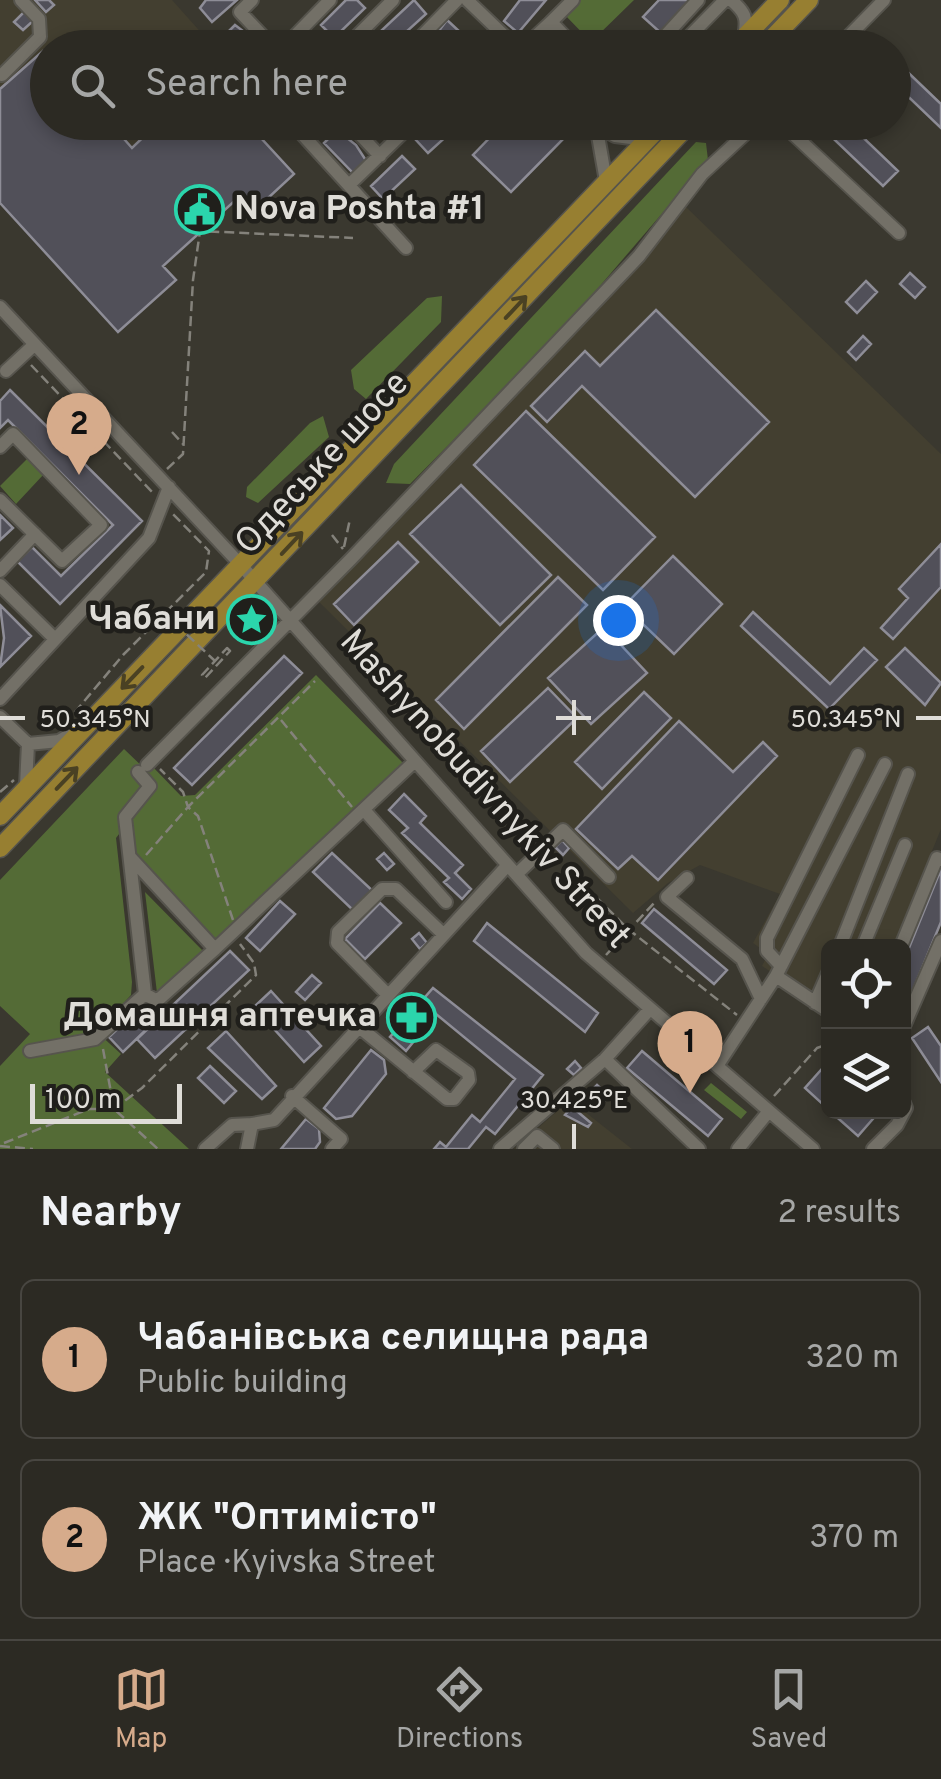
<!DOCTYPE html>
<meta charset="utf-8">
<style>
body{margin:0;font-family:Overpass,sans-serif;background:#383630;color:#f1f3f6}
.controls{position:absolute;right:30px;bottom:30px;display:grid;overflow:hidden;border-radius:15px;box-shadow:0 5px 15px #0003}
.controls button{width:90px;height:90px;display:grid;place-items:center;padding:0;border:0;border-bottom:2px solid #484641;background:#2c2a23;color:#f1f3f6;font:50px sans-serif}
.scale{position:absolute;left:30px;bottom:25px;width:152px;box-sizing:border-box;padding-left:10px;border:5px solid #dfddd8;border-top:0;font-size:28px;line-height:35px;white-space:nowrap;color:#dfddd8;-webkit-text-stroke:8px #201f1b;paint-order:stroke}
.you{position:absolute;left:618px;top:620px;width:35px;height:35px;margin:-25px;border:8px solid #fff;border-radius:50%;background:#1a73e8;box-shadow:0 0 0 15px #1a73e833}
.badge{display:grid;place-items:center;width:65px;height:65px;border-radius:50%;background:#d6ab8b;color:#111;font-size:32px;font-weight:700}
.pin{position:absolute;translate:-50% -82px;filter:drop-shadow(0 2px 5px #0008)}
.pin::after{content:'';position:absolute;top:52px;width:35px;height:30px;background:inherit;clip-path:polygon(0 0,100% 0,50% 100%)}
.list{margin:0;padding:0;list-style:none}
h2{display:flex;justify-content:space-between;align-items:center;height:130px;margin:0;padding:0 40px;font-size:42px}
h2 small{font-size:32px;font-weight:400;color:#a6a7a6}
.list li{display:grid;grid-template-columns:65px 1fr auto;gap:30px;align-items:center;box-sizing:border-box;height:160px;margin:0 20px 20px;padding:0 20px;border:2px solid #484641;border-radius:15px}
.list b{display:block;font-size:38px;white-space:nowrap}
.list p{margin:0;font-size:32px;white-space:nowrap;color:#a6a7a6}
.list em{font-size:32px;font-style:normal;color:#a6a7a6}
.icon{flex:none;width:55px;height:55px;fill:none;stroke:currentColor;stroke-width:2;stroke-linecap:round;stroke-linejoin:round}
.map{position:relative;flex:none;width:941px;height:1149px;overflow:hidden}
.search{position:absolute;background:#2c2a23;box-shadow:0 5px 15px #0003;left:30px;right:30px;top:30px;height:110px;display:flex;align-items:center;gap:25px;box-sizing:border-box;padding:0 35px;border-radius:55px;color:#a6a7a6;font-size:38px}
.sheet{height:490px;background:#2c2a23}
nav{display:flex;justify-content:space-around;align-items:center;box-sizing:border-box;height:140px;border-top:2px solid #484641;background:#2c2a23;font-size:28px;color:#a6a7a6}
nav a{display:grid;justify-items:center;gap:5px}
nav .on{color:#d6ab8b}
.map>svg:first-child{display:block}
</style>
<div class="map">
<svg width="941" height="1149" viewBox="0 0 941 1149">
<rect width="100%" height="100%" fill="#3a382f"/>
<path fill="#433f30" d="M0,0H172L214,47L48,48L47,56L42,51L0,89Z
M109,123H159L132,148Z
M686,207L941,454V829L893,946H828V1010L762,966L768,954L753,943L780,894L700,865L668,883L633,913L314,597Z
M570,1100L632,1149H514Z"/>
<path fill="#546b36" d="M581,0H634L591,42L565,15Z
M696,142L706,143L708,160L563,329L410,484L386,483L394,464Z
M442,296L441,322L366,399L354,389L351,370L427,298Z
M323,416L329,437L258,503L246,497L247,487L310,423Z
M28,458L44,474L16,504L0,486Z
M316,675L403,763L215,941L136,855L126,825L116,838L132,982L131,995L97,1032L121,1054L105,1072L189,1149H0V1066L30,1034L0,1006V880L124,749L147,771L152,766L181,796L195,795Z
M145,892L203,951L157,993Z
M663,1040L698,1071L691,1078L657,1046Z
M711,1083L747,1112L741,1119L704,1090Z"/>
<path fill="#515059" stroke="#8e8d97" stroke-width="2.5" d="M35,0H49L54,5L46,12Z
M206,0H237L212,22L200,8Z
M346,0H357L365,8L334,38L321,25Z
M414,0L426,14L394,43L382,30Z
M520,0H546L518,33L504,21Z
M659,0H694L662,34L643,17Z
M24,12L33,21L23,30L14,22Z
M447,20L474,45V48H447L435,36Z
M235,25L251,37L258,48H228L222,38Z
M549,34L564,46L567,48H538Z
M43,51L48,56V122H109L132,148L159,122H256L266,133L261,138L294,174L254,211L240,196L163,266L176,280L118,332L0,203V89Z
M894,59L941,104V128L894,83Z
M505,122H512L527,137L541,122H566L573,129L511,192L473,155Z
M816,122H847L898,171L883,186Z
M432,123L460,124L428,153L416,140Z
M337,130L356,145L367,162L354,174L324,143Z
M402,156L415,169L383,199L371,186Z
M910,273L925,287L915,298L900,284Z
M866,281L877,292L857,313L846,302Z
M656,310L769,422L695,497L582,386L547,422L531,406L585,351L600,366Z
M863,336L871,344L856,360L848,352Z
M10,390L142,521L60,604L17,561L32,547L61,576L113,525L8,420L0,428V401Z
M526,411L655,537L603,590L474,465Z
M461,485L551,575L500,625L410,534Z
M0,515L13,528L0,540Z
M398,542L418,562L354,625L334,604Z
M941,544V587L893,639L881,628L908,598L899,589Z
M673,556L722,604L674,654L624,606Z
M558,577L587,605L464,729L436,700Z
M0,605L31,636L0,667L4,638Z
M753,612L830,684L864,648L877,660L829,709L741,626Z
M604,627L647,673L591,724L548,678Z
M905,648L941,683L925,705L886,667Z
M284,656L302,673L192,785L174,768Z
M548,688L577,718L510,782L481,751Z
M644,692L671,718L602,789L575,762Z
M679,721L733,772L763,742L777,756L658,880L632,856L618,869L576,829Z
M404,794L426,816L420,823L463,865L455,873L471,889L462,899L444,882L449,878L402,833L408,828L389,810Z
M562,840L569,848L563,855L555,847Z
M332,853L375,893L356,913L313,872Z
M384,853L394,864L387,870L377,859Z
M941,869V922L904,1012V960Z
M280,901L295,914L260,951L246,938Z
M380,903L401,923L365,959L345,939Z
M654,909L727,970L714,984L642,923Z
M487,923L598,1013L585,1032L474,941Z
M419,933L427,943L420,949L412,939Z
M230,951L249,970L155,1058L137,1039Z
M312,975L321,983L305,1000L296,992Z
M433,988L543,1075L495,1134L486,1127L468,1149H434L440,1142L446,1147L472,1115L480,1122L515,1079L436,1014L406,1051L390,1037Z
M271,991L321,1046L304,1062L254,1007Z
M138,1009L152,1024L123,1052L109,1037Z
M928,1027L941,1046V1082L912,1038Z
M226,1031L276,1086L262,1099L208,1048Z
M371,1050L384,1060L386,1074L352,1116L336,1119L324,1108Z
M642,1051L722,1119L708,1136L627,1068Z
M575,1061L581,1068L574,1075L567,1069Z
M828,1062V1109L805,1088Z
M210,1066L236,1091L224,1103L198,1078Z
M597,1085L609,1096L601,1104L589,1093Z
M572,1107L591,1123L588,1127L565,1115Z
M831,1112H877L878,1113L858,1136Z
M306,1119L319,1129L320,1142L315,1149H281Z"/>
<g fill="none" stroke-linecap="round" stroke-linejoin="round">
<defs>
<path id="minor" d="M252,0L240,12L274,48
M467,0L517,48
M573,0L551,22L576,48
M731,0C745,12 748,18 744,36
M283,48L330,0
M345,48L393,0
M410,48L457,0
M523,48L551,22
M654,48L698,0
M678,48L725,0
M837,48L884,0
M2,75L40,37L39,19L21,0
M291,122L406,248
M348,122L380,156
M589,122L615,136L647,140
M333,125L336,122
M597,130L606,181
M792,133L899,233
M349,185L414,122
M0,307L240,564L586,953L813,1149
M6,371L34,345
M0,447L13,434L101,525L62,561L0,500
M0,571L35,534
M0,585L55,639
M0,699L149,538L169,487
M0,717L28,744
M28,744L59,741L73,733
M147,765L351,559L639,256L702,174L758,122
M26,786L28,744
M365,811L446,902
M130,857L215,949L157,1001L145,994L125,817L150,786L138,772
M521,870L563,830L609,877
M687,878L667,897L742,959L761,999
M840,946L908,774
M863,946L905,845
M901,946L937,858L941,860
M215,949L414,762
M781,966L767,951V938L858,755
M776,976L828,1011
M387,994L337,943L338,932L382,889H396L443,934
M815,1003L828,973
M358,1026L447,1099H454L469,1080L468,1073L436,1050L413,1072
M904,1026L941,941
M30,1051L95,1039L145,994
M605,1059L699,1149
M717,1066L776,976L885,764
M292,1096L341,1139L332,1149
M205,1149L232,1125L252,1124
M247,1149L252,1124L274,1120L506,867
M500,1149L605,1059L650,1009
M524,1149L537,1136L553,1149
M738,1149L769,1111
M873,1149L897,1125L906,1108L904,1103"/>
<path id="highway" d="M734,48L780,0
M763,48L809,0
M0,816L664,122
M0,848L691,122"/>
</defs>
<use href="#minor" stroke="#56544d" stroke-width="16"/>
<use href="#highway" stroke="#56544d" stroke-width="21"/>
<path stroke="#84827b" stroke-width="2.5" stroke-dasharray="10 5" stroke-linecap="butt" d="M31,365L153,493
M172,432L183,444
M167,469L183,454L193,280L200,231L353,238
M332,535L343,549
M344,547L350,519
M227,648L230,651L205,678L202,675Z
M281,720L352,807
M65,724L123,655L206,572L209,551L172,513
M0,792L14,780
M146,855L188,807L183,792L160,769
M596,897L628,929L737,1015
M233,920L198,816L188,807L315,681
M606,955L655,902
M103,1049L114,1109L142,1088L256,975L254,963L240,944
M774,1096L817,1048L828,1044
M4,1143L89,1109H114L158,1149
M0,1146L33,1149"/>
<use href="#minor" stroke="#737067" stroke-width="12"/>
<use href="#highway" stroke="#977f31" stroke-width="18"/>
<path stroke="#84827b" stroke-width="2.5" stroke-dasharray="10 5" stroke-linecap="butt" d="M165,614L215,661"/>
</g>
<defs><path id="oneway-shaft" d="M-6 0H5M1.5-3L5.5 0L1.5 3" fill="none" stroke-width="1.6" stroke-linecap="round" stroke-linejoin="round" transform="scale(2.5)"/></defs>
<g stroke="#4a4123">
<use href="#oneway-shaft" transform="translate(516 307) rotate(-47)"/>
<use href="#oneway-shaft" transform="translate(292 543) rotate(-47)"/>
<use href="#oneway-shaft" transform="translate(132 678) rotate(134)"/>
<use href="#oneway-shaft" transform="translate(67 778) rotate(-46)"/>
</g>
<path fill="none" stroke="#dfddd8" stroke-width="4" d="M574,700V735M0,718H25M556,718H591M916,718H941M574,1124V1149"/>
<defs>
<symbol id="civic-ring" viewBox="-11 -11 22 22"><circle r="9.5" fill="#201f1b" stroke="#2bd5ac" stroke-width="1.5"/><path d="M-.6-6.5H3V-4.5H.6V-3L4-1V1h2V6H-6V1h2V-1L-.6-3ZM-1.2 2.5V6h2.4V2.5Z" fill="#2bd5ac"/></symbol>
<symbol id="sight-ring" viewBox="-11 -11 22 22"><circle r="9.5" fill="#201f1b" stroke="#2bd5ac" stroke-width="1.5"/><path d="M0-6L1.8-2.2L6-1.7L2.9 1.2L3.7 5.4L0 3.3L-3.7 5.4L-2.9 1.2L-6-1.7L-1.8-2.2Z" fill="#2bd5ac"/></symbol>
<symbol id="pharmacy-ring" viewBox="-11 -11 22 22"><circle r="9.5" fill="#201f1b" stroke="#2bd5ac" stroke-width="1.5"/><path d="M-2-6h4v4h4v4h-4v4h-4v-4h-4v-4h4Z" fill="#2bd5ac"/></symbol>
</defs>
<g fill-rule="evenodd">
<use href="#civic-ring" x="172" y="182" width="55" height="55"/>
<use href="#sight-ring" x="224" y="592" width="55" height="55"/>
<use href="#pharmacy-ring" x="384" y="990" width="55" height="55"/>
</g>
<g text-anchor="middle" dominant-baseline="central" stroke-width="9" stroke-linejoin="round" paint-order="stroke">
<g font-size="35" font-weight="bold" fill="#dfddd8" stroke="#201f1b" text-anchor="end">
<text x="234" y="210" text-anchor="start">Nova Poshta #1</text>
<text x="216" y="620">Чабани</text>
<text x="377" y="1017">Домашня аптечка</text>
</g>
<g font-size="35" fill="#dfddd8" stroke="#201f1b">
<text transform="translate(323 464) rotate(-47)">Одеське шосе</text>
<text transform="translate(484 790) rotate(48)">Mashynobudivnykiv Street</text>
</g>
</g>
<g font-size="25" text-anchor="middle" fill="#dfddd8" stroke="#201f1b" stroke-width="9" stroke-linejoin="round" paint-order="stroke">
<text x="95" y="727">50.345°N</text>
<text x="846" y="727">50.345°N</text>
<text x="574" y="1108">30.425°E</text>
</g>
</svg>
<div class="controls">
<button><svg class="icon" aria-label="locate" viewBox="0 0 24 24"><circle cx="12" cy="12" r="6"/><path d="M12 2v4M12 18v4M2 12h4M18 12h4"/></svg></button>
<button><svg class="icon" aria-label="layers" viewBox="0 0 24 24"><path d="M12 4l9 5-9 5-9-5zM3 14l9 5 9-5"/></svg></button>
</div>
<div class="scale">100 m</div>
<div class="you"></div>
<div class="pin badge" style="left:690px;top:1093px">1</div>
<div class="pin badge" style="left:79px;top:475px">2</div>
<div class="search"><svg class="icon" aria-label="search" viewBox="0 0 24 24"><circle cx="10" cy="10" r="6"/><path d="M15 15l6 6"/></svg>Search here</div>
</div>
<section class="sheet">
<h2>Nearby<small>2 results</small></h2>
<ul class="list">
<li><span class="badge">1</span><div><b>Чабанівська селищна рада</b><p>Public building</p></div><em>320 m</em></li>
<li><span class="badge">2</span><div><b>ЖК &quot;Оптимісто&quot;</b><p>Place · Kyivska Street</p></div><em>370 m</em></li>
</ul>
</section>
<nav>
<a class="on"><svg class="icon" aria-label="map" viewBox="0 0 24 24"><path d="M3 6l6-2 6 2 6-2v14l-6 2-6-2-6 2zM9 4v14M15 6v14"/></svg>Map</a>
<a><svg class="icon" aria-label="directions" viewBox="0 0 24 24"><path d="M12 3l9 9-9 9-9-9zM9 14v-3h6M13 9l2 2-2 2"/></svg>Directions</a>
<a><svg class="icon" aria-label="saved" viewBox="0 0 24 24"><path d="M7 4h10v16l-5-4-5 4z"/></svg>Saved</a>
</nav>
